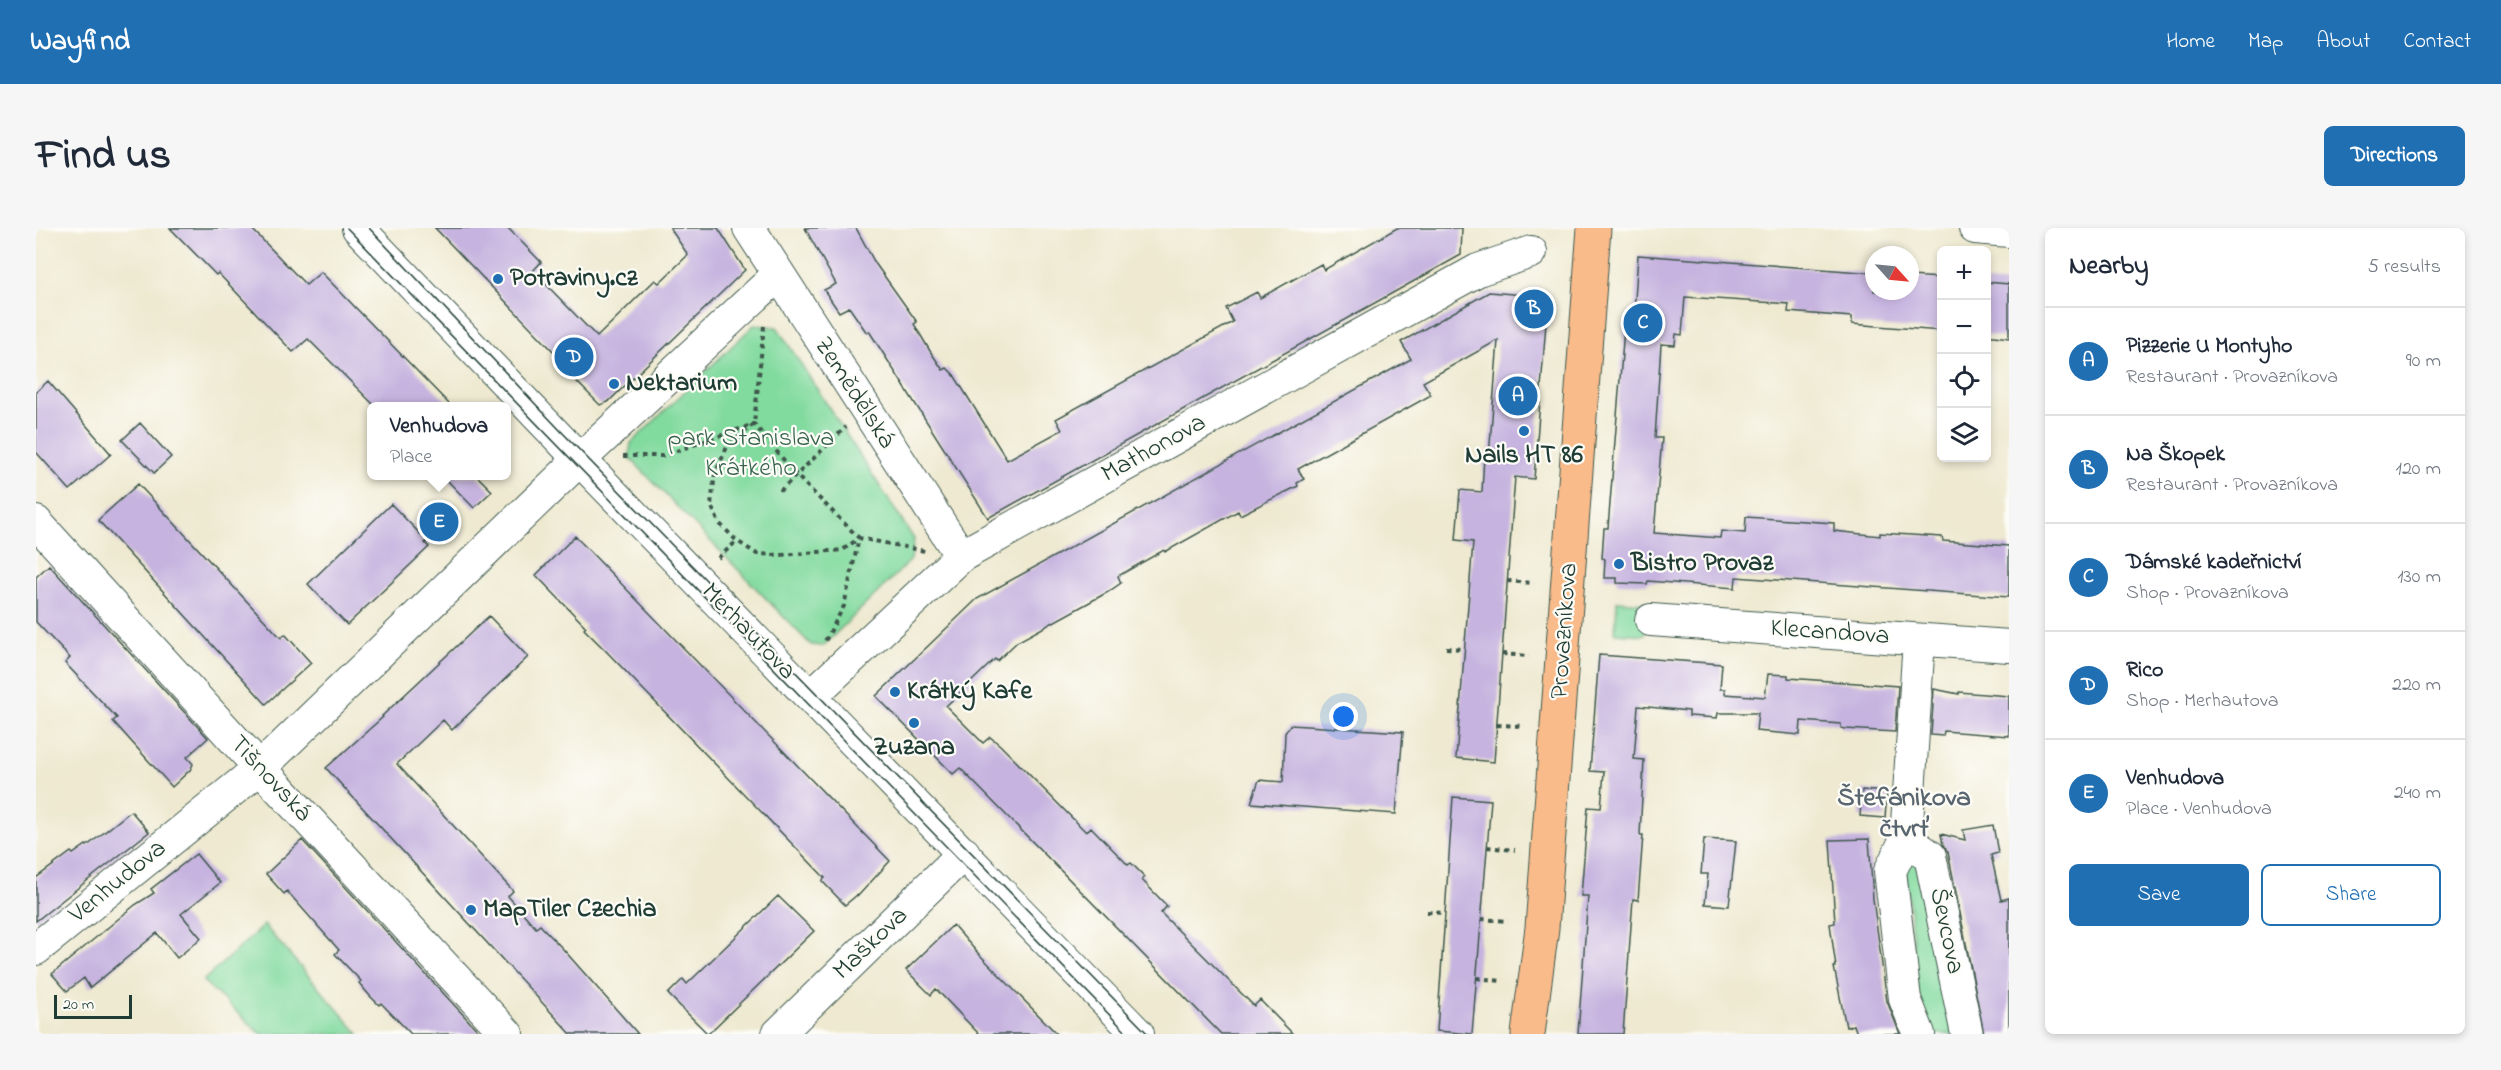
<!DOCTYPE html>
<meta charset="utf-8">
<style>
body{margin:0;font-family:"Indie Flower",sans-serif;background:#f6f6f7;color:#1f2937}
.controls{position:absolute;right:18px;top:18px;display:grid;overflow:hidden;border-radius:9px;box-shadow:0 3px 9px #0003}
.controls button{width:54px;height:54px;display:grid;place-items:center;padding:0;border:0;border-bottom:2px solid #e0e1e3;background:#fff;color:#1f2937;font:30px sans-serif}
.compass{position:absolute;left:1829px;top:18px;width:54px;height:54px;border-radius:50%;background:#fff;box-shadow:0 3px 9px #0003;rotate:117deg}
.scale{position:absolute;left:18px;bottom:15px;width:78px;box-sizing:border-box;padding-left:6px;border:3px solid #1f3d34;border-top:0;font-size:16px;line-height:21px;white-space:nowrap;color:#1f3d34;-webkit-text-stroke:4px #fdfcf7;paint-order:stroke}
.you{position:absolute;left:1308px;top:489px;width:21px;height:21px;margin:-15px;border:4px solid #fff;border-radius:50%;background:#1a73e8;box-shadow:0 0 0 9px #1a73e833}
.badge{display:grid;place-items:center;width:39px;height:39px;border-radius:50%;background:#1f6fb2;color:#fff;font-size:20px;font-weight:700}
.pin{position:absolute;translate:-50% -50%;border:3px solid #fff;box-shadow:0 2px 6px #0006}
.popup{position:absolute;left:331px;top:174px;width:144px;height:78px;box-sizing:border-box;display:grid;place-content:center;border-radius:9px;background:#fff;filter:drop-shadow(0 2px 4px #0005);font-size:20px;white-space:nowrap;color:#747a83}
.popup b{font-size:22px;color:#1f2937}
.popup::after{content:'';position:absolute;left:50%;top:100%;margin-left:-12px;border:12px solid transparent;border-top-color:#fff}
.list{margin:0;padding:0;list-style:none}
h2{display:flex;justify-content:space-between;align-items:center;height:78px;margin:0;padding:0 24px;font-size:26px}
h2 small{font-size:20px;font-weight:400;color:#747a83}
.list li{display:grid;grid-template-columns:39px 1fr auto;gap:18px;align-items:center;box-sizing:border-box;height:108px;padding:0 24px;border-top:2px solid #e0e1e3}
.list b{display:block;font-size:22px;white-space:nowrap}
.list p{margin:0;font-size:20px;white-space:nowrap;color:#747a83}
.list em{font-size:20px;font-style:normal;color:#747a83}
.actions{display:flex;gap:12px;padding:18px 24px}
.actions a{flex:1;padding:14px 0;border:2px solid #1f6fb2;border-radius:9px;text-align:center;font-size:21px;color:#1f6fb2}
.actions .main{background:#1f6fb2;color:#fff}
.icon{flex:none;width:33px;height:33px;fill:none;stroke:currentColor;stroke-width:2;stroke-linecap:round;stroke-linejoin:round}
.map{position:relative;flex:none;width:1973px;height:806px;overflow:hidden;border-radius:9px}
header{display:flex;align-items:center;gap:36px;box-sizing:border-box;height:84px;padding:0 30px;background:#1f6fb2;color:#fff}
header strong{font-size:28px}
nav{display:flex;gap:33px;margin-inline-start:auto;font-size:21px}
.intro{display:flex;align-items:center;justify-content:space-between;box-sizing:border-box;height:144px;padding:0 36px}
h1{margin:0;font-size:42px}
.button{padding:15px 27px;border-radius:9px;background:#1f6fb2;color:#fff;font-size:21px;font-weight:700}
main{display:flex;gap:36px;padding:0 36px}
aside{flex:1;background:#fff;border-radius:9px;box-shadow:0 3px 9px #0003}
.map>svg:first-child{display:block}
</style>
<header>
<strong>Wayfind</strong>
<nav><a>Home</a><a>Map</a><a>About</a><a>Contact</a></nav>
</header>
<div class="intro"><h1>Find us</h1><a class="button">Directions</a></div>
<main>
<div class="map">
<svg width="1973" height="806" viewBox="0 0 1973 806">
<rect width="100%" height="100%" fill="#fdfcf7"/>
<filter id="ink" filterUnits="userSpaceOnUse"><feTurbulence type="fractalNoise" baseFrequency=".0167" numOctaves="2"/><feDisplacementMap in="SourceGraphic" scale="12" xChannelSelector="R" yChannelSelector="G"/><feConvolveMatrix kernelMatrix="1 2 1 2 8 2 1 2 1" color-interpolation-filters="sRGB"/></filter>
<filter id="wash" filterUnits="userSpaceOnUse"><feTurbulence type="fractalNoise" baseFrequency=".008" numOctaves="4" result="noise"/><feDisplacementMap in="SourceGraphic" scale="24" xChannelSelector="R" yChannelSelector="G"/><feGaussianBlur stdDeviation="1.35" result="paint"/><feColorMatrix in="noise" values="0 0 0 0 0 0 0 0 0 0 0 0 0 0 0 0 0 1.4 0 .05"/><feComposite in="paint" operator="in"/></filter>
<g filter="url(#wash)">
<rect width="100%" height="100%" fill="#eee9d0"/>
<path fill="#81da9e" stroke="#508c69" stroke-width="1.5" d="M718,97L741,99L878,311L875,332L787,418L775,417L593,229L595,215Z
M1581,373L1612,375L1609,407L1579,405Z
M1869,634H1881L1920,806H1891L1884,786Z
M228,697L323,806H225L167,753Z"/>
<g id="blocks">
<path fill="#c6b3df" d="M134,0H215L270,57L285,44L415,178H339L272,111L257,124L182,45L180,47Z
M399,0H472L505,34L497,43L561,109L619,52L623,55L652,27L634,0H682L709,42L572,174L564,177L541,154L544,151Z
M769,0H820L839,35L881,94L878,96L894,123L907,142L911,140L918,147L971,232L1026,202L1020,191L1197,94L1190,80L1221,64L1224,70L1285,36L1288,42L1361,0H1426L1425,27L952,290L833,103L831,105L813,79L803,84L788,62L800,56Z
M1602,27L1838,45V63H1874V48L1905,50V103L1816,96V89L1752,84L1753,76L1649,69L1646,107L1640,106L1639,117L1625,116L1619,210H1626L1618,305L1684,310L1685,303L1709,305L1710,289L1798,295V303L1844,308V305L1906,309L1907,313L1973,318V369L1700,349L1699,360L1612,353L1611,356L1581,355V350H1568L1569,331L1566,330L1568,300H1572L1588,101H1597Z
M1950,54L1973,56V110L1950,107Z
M1453,64L1512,69L1498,251L1479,249L1458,534L1420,530L1437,314L1420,312L1424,262L1446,264L1448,228L1453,229L1462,112L1387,154L1395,167L1262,241L1268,251L1261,255L1262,258L1204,287L1202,283L1129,324L1128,322L1082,348L1085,355L1072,364L981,414L961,433L959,431L910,478L947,515L954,509L964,517L1050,604L1055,599L1092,637L1095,635L1109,649L1106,652L1131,678L1125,685L1218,778L1224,772L1257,806H1185L924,540L917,546L840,468L941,371L1375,131L1365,114Z
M12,153L75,226L34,262L0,224V164Z
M104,195L135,229L118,245L86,212Z
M407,248H441L456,263L438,280Z
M102,256L245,410L249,406L275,435L230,476L62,292Z
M355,276L391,313L389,315L393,319L311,397L272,356Z
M539,308L854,633L822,668L821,667L809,677L786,653L789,650L570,423L548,401L550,399L500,347Z
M13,337L172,510L151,529L157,536L154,542L136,559L77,493L81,490L29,435L34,430L0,394V349Z
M453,388L492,429L416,502L407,492L361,536L477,663L472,668L500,700L504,697L527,721L602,806H535L290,540L347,489L346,488Z
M1563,427L1686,436L1684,461H1689V466L1729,469L1732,446L1752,447V450L1862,458L1859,504L1810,501L1805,500V496L1765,493L1764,507L1720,503L1722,485H1682L1681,490L1653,488V483L1602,478L1598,531L1608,532L1604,607H1607L1602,672L1597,671L1587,806H1542L1552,668H1545L1552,579L1565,580L1568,544L1554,543Z
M1898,461L1923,466V464L1973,468V508L1908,503L1907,508L1895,507Z
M1254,497L1367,504L1360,586L1215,575L1223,552L1247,554L1249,505Z
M1826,562L1851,564L1849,590L1824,588Z
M1417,569L1455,572L1436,806L1401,803Z
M95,583L113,604L0,693V650L35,624L37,626L50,617L51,618Z
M1957,597L1962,625L1955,627L1965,672L1973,670V806H1948L1912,624L1907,617L1905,606L1929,612L1927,602Z
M1668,611L1700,613L1693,678L1669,676L1672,646H1665Z
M1833,611L1837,671L1851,773L1864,806H1821L1818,797L1810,799L1798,739H1800L1794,696L1799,695L1794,612Z
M266,612L383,739L445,806H375L345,775L343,777L334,768L323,755L325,753L299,726L303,722L251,663L248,666L230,646Z
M160,626L184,655L145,686L165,710L141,730L121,705L54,760L48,750L31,763L16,746L99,677L118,665L115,661Z
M742,668L778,703L672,806L632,766L647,751L651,756Z
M917,697L940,723L1021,806H943L900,761L895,767L870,742Z"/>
</g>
</g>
<g filter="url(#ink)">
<use href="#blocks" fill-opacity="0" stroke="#3e574b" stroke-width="1.5"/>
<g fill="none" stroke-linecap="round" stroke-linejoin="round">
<defs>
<path id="minor" d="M322,0L544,232L1102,806
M713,0L925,328
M1939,0L1973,3
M0,294L224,540L471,806
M1615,392L1973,418
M1883,412L1870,611L1854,643L1869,771L1883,806
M775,468L925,328L1442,42L1495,24
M1870,611L1894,628L1931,806
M0,721L224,540L538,237L742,47
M742,806L928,625"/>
<path id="major" d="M1492,806L1506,700L1558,0"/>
</defs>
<use href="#minor" stroke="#3e574b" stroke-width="34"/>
<use href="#major" stroke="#3e574b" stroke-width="35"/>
<path stroke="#3e574b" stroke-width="4" stroke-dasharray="4.5 4.5" stroke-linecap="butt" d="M728,98L718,196L691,219L679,246L675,277L683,295L701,313L721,326L745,327L807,322L823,310L889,323
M587,228H626L718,196L761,248L823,310L808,378L788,415
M744,263L810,199
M682,330L701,313
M1471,353L1498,355
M1410,420L1429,421
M1466,426L1493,428
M1461,497L1488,498
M1451,619L1479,622
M1391,684L1409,685
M1445,691L1472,693
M1441,750L1466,753"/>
<use href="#minor" stroke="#fff" stroke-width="32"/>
<use href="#major" stroke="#fabb8b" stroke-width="33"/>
<path stroke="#1f3d34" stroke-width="1.5" d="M311,0L1092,806
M333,0L522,200L1112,806"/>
</g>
</g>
<g fill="#1f6fb2" stroke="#fdfcf7" stroke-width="2">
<circle cx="462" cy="51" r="6"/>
<circle cx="578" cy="156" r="6"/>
<circle cx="1488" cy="203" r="6"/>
<circle cx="1583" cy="336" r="6"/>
<circle cx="859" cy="464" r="6"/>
<circle cx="878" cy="495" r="6"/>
<circle cx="435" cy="682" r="6"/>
</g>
<g text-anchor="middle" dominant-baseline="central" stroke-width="4.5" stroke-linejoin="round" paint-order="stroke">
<g font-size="26" font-weight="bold" fill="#1f3d34" stroke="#fdfcf7" text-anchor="start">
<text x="474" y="51">Potraviny.cz</text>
<text x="590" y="156">Nektarium</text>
<text x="1488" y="228" text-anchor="middle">Nails HT 86</text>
<text x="1595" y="336">Bistro Provaz</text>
<text x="871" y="464">Krátký Kafe</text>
<text x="878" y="520" text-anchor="middle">Zuzana</text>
<text x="447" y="682">MapTiler Czechia</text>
</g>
<g font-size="26" fill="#1f3d34" stroke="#fdfcf7">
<text transform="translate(818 165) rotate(57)">Zemědělská</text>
<text transform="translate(1118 221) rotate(-29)">Mathonova</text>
<text transform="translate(1529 403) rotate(-86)">Provazníkova</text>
<text transform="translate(712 404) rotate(46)">Merhautova</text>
<text transform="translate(1794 405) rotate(4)">Klecandova</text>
<text transform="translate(234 551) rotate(47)">Tišnovská</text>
<text transform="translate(82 654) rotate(-39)">Venhudova</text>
<text transform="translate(1910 703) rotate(78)">Ševcova</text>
<text transform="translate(835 716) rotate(-44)">Maškova</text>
</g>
<g font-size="26" fill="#38644e" stroke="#fdfcf7">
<text x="715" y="211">park Stanislava<tspan x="715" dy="30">Krátkého</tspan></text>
</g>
<g font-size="27" font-weight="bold" fill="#596670" stroke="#fdfcf7">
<text x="1868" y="570">Štefánikova<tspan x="1868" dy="31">čtvrť</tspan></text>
</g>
</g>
</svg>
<div class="controls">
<button>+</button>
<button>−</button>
<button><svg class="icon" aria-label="locate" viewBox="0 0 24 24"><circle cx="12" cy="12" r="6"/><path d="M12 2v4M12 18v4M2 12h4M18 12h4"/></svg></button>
<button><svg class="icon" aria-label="layers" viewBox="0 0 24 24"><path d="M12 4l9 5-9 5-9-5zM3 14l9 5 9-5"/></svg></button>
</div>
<svg class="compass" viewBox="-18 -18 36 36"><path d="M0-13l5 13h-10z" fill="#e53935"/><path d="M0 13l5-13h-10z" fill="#747a83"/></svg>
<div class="scale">20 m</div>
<div class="you"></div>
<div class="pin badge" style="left:1482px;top:168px">A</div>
<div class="pin badge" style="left:1498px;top:81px">B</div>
<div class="pin badge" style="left:1607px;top:95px">C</div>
<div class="pin badge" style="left:538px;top:129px">D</div>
<div class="pin badge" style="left:403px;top:294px">E</div>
<div class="popup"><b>Venhudova</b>Place</div>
</div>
<aside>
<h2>Nearby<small>5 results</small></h2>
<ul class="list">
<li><span class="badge">A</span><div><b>Pizzerie U Montyho</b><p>Restaurant · Provazníkova</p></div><em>90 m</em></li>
<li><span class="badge">B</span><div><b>Na Škopek</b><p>Restaurant · Provazníkova</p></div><em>120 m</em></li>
<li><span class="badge">C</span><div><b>Dámské kadeřnictví</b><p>Shop · Provazníkova</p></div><em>130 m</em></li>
<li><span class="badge">D</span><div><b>Rico</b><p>Shop · Merhautova</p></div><em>220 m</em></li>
<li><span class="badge">E</span><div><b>Venhudova</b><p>Place · Venhudova</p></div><em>240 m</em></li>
</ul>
<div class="actions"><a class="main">Save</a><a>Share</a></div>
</aside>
</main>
